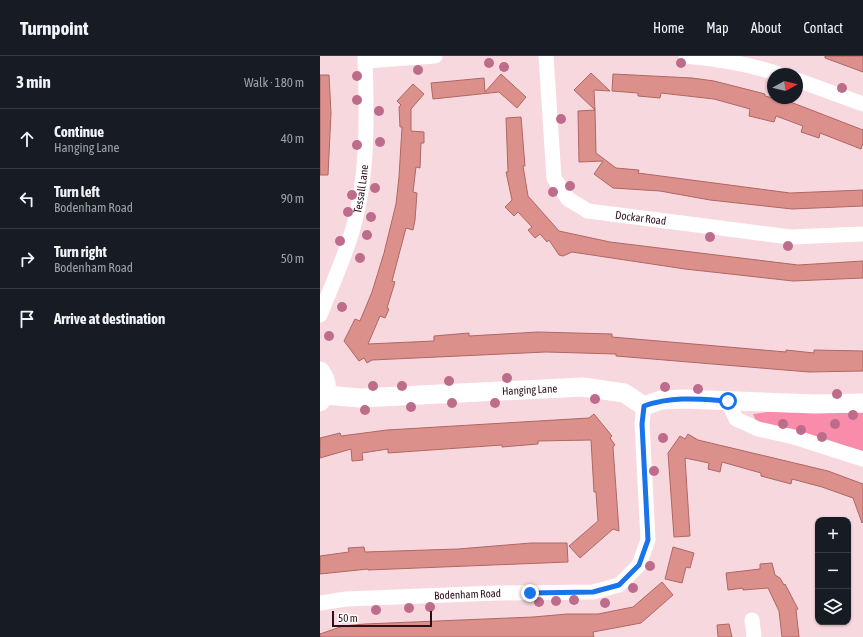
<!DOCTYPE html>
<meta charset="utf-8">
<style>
body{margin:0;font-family:"Asap Condensed",sans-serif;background:#20242c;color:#f1f3f6}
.controls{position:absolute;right:12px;bottom:12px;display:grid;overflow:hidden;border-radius:8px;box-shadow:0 1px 3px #0004}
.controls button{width:36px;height:36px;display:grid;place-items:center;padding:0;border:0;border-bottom:1px solid #363941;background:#171b24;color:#f1f3f6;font:20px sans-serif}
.compass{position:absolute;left:447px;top:12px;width:36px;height:36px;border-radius:50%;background:#171b24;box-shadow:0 1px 3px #0004;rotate:82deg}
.scale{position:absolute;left:12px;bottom:10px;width:100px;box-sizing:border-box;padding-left:4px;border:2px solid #2c1018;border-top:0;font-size:11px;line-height:14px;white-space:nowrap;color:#2c1018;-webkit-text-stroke:3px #fff;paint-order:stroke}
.stop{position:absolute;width:12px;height:12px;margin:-9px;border:3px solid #1a73e8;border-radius:50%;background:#fff}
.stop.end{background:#1a73e8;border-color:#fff;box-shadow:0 1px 4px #0008}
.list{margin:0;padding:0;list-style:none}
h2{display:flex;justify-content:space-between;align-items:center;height:52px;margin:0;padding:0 16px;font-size:17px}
h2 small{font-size:13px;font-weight:400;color:#9ea1a6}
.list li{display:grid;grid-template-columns:26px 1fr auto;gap:12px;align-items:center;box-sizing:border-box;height:60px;padding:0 16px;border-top:1px solid #363941}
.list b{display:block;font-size:15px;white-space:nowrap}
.list p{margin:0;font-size:13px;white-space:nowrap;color:#9ea1a6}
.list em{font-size:13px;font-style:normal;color:#9ea1a6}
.icon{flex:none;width:22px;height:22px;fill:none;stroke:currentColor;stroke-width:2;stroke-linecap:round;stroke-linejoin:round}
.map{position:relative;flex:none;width:543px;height:581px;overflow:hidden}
header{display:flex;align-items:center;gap:24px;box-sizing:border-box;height:56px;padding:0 20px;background:#171b24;border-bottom:1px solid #363941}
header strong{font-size:19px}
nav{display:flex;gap:22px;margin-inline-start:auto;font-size:14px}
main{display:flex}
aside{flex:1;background:#171b24}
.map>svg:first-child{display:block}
</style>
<header>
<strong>Turnpoint</strong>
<nav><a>Home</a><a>Map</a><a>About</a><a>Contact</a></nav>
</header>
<main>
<aside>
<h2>3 min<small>Walk · 180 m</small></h2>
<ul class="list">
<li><svg class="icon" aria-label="ahead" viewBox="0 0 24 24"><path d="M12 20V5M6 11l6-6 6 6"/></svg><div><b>Continue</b><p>Hanging Lane</p></div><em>40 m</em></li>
<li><svg class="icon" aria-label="left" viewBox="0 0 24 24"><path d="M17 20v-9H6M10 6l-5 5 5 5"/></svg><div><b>Turn left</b><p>Bodenham Road</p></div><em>90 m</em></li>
<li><svg class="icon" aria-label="right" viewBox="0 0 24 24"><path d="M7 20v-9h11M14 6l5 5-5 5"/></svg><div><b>Turn right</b><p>Bodenham Road</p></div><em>50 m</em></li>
<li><svg class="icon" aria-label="arrive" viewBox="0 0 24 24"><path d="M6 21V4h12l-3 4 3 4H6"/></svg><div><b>Arrive at destination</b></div></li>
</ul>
</aside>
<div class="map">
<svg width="543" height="581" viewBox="0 0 543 581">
<rect width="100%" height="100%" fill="#f8d8df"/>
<path fill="#fa8cab" d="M447,356L543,357V395L436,365L433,358Z"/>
<path fill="#db908c" stroke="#af6764" d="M505,0H543V16L505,2Z
M271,17L290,35L274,34L275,54L254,34Z
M181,18L206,41L197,52L179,36L113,43L111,27L164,22L165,36Z
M293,18L372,22L394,25L445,38V40L473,47L543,74V87L541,93L500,77L499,82L481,76L483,70L456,60L454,66L429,60L430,53L394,43L341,37L340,42L318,40V37L292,35Z
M0,19H9L11,57L8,119H0Z
M93,28L104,38L91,53V75L104,76V87H101L100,112L96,111L93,136L97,137L95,164L93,174L86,172L72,225L75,226L67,252L69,253L65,262L60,260L48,288L114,285V280L149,277V280L218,276L292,278V281L466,296V294L494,297V294L543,295V315L489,316L296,300V298L226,296L52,304L47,307L44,302L39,305L24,285L35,263L40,265L52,236L64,197L76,148L79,121L82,71H80L79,51L81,49L77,45Z
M275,54L276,97L296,112L319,114L318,117L470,137L543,134V150L472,153L390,144L340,135L293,132L274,118L283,105L259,106L258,55Z
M201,61L205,110H203L208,140L239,175L290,186L478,209L543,205V222L473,225L365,213L252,196L243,200L239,199L229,184L227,186L220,178L215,182L208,174L212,171L198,156L194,160L185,151L192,144L186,116H188L186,62Z
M274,358L292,380L290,382L295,389L293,391L299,475L293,473L260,502L249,490L278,465L276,436H274L271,384L218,385V388L182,391V389L68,397V393L42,397L43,404L32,405L31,393L0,402V382L20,377L21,380L67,374L269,362Z
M368,378L378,384L508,415L543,428V466L542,467L533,442L502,431L472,423L471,428L441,420V417L402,406L400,416L388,413L389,407L365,402L370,480L354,481L348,397L360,380L365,383Z
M211,487H247L248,506L48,514V513L0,518V500L29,496L28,492L44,491L45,496L138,493Z
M353,491L374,497L370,512L366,511L362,527L345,523Z
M452,507L455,519L460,522L464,529L465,528L478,553L476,554L479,581H462L459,555L448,532L423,534V532L408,534L406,517L440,513V508Z
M342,526L353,539L321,567L273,576L274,581H0V578L23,570L45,568L213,561L247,558H278L313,551Z
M409,568L412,581H398L397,569Z"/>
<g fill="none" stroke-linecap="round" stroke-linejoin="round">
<g stroke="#fff" stroke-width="15">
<path id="s1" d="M226,0L234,122L248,143L268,155L470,181L543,178"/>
<path d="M366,0C398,3 429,8 459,18"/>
<path d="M45,5L115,0"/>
<path d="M477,24L543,48"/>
<path id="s2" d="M0,259C9,236 20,212 28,188C49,129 47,62 45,0"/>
<path d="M408,345L416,363L438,373L474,381L543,403"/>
<path id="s3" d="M0,547L26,543L177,537L273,536L299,529L319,509L328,484L322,367L324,350"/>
<path d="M432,564L434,581"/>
</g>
<g stroke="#fff" stroke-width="19">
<path d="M0,315C8,325 9,336 0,346"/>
<path id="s4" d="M5,339L40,342L263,331L304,337L324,350L341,344L362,343L495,348L543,347"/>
</g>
</g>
<g fill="#be6c8b">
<circle cx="169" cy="7" r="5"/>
<circle cx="361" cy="7" r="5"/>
<circle cx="184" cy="11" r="5"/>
<circle cx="98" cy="14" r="5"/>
<circle cx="37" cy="20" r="5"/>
<circle cx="522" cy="32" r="5"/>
<circle cx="37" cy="44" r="5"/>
<circle cx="59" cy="55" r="5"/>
<circle cx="241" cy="63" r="5"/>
<circle cx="60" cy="86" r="5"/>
<circle cx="37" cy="89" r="5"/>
<circle cx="250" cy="130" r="5"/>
<circle cx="55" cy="132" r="5"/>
<circle cx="233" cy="136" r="5"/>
<circle cx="32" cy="139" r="5"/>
<circle cx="28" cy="156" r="5"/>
<circle cx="51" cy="161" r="5"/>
<circle cx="47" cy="179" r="5"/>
<circle cx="390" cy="181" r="5"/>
<circle cx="20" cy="185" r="5"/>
<circle cx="468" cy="190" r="5"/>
<circle cx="40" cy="202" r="5"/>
<circle cx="22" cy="251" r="5"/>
<circle cx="9" cy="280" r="5"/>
<circle cx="187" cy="322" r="5"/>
<circle cx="129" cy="325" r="5"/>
<circle cx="53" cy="330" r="5"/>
<circle cx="82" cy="330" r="5"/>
<circle cx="345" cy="331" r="5"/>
<circle cx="378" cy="333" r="5"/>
<circle cx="517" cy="338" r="5"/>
<circle cx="275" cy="343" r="5"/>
<circle cx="132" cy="347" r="5"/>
<circle cx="175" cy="347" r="5"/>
<circle cx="91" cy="351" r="5"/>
<circle cx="45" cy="354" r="5"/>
<circle cx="533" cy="359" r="5"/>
<circle cx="463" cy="368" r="5"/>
<circle cx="515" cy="368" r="5"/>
<circle cx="481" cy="374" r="5"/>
<circle cx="502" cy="381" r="5"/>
<circle cx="343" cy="382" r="5"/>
<circle cx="334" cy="415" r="5"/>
<circle cx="330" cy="510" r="5"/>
<circle cx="313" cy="532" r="5"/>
<circle cx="254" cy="544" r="5"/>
<circle cx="236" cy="545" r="5"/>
<circle cx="219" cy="546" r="5"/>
<circle cx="285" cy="547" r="5"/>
<circle cx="110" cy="551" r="5"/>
<circle cx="89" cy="552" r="5"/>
<circle cx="56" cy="554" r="5"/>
</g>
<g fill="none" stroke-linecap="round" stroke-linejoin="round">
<path stroke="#1a73e8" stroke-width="5" d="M210,537L273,536L299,529L319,509L328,484L322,368L324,350C353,340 378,343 408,345"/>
</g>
<g text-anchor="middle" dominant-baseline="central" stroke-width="3" stroke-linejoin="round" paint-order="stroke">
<g font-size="11" fill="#2c1018" stroke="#fff">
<text stroke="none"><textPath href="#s2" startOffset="133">Tessall Lane</textPath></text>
<text stroke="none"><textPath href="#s1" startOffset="224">Dockar Road</textPath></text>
<text stroke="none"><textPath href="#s4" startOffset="205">Hanging Lane</textPath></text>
<text stroke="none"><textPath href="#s3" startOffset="148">Bodenham Road</textPath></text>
</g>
</g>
</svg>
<div class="controls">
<button>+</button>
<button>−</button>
<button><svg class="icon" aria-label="layers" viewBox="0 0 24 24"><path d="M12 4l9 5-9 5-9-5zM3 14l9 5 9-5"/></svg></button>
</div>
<svg class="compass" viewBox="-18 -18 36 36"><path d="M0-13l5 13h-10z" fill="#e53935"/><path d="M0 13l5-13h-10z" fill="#9ea1a6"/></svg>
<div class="scale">50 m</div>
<div class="stop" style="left:408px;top:345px"></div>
<div class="stop end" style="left:210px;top:537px"></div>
</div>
</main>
